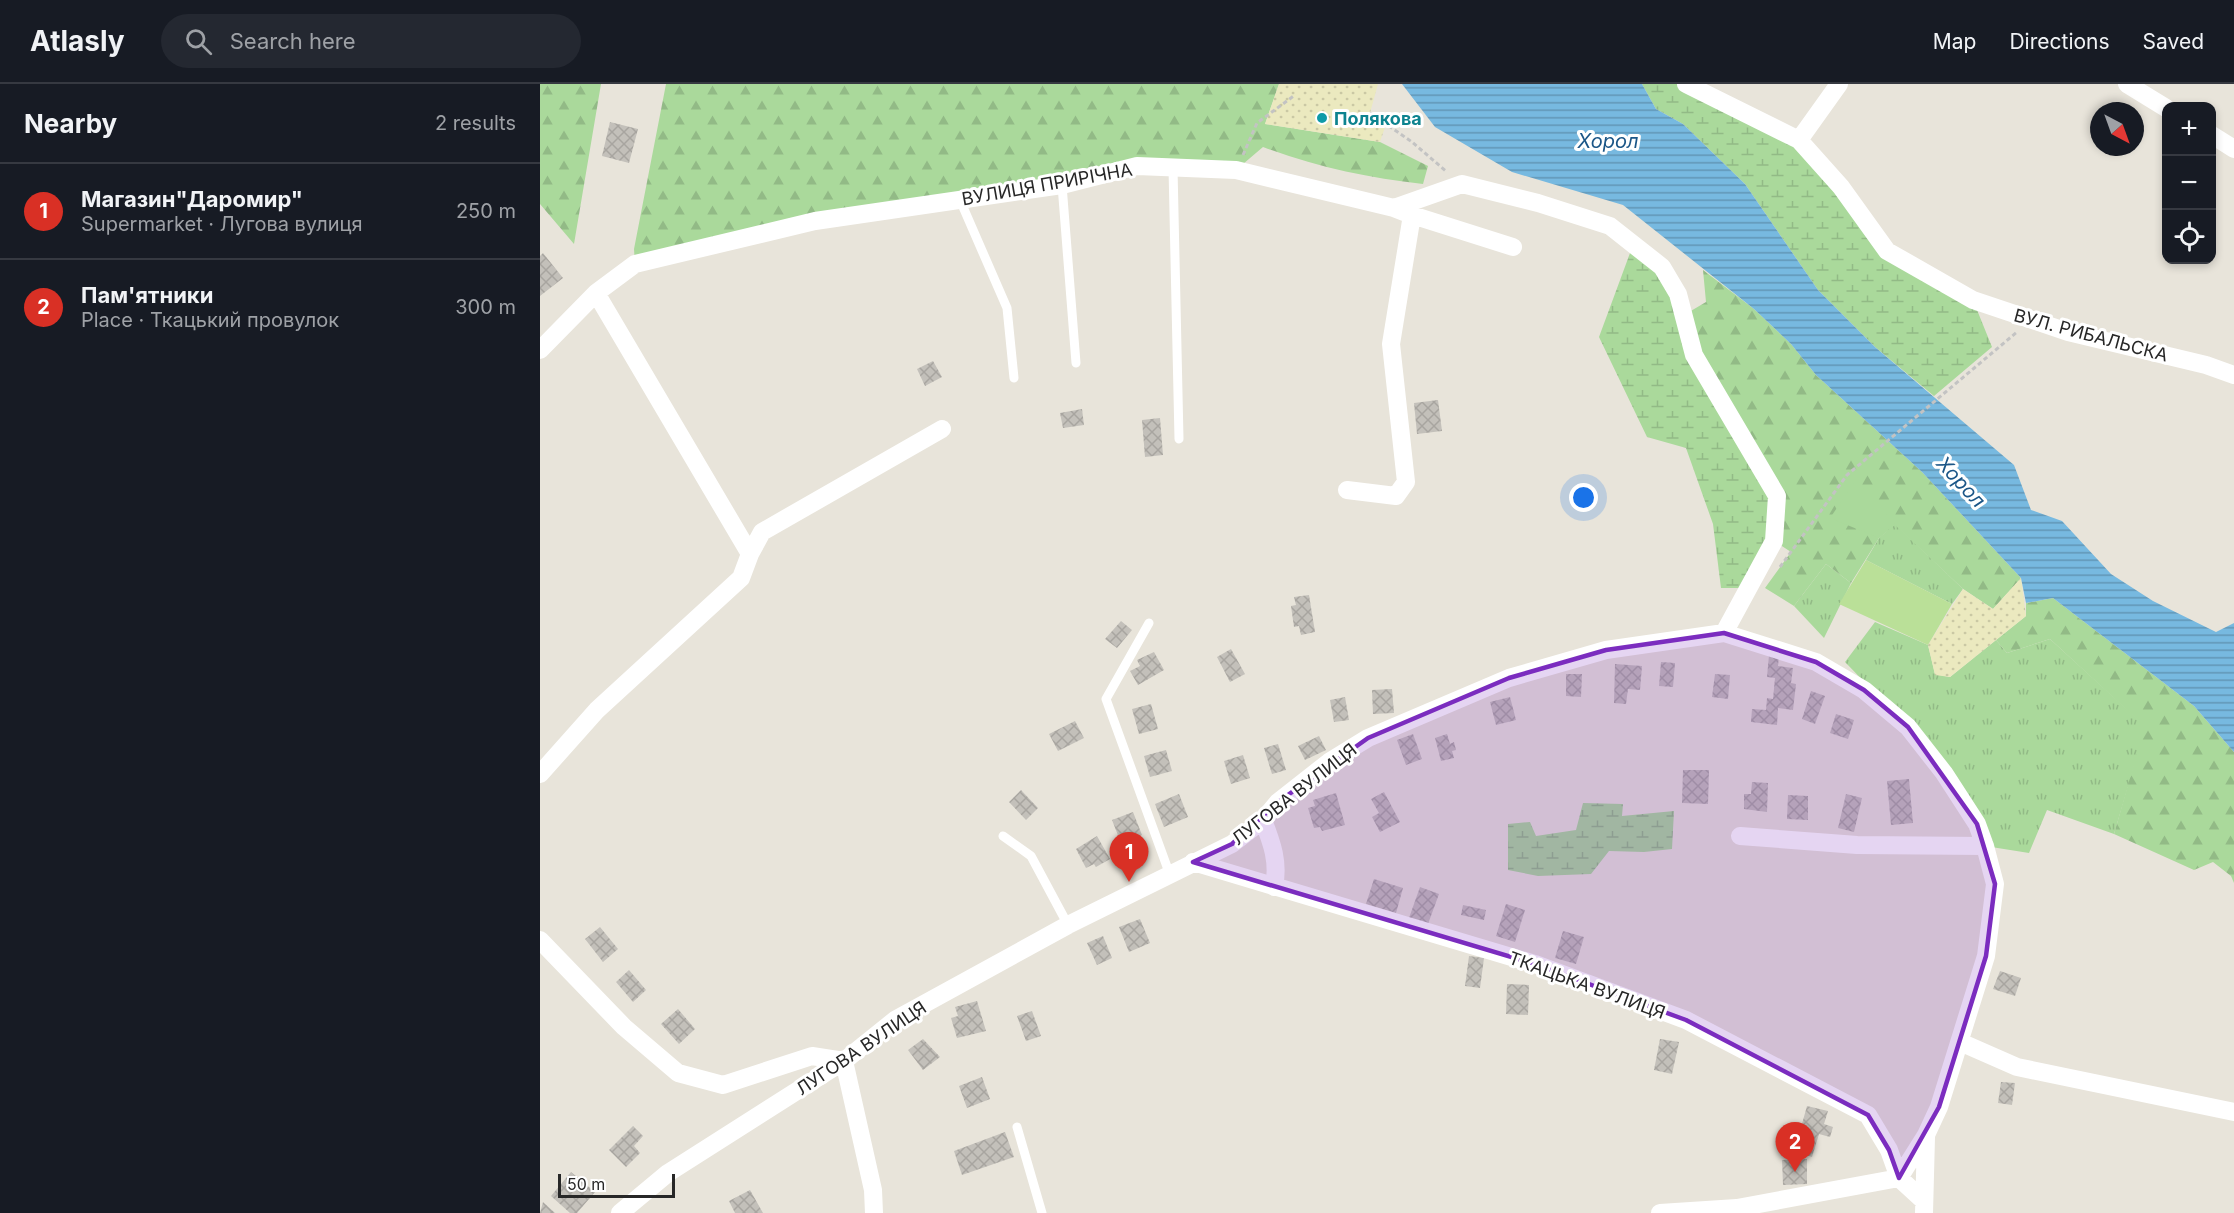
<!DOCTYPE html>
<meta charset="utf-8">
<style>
body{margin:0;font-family:Inter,sans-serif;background:#242831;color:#f1f3f6}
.controls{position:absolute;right:18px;top:18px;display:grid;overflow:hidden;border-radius:12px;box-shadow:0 3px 9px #0003}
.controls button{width:54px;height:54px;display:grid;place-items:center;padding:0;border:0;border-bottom:2px solid #363941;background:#171b24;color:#f1f3f6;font:30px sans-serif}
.compass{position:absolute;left:1550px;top:18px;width:54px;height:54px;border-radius:50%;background:#171b24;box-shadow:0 3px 9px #0003;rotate:139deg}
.scale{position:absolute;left:18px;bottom:15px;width:117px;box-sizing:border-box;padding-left:6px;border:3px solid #272727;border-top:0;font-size:16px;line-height:21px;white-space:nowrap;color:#272727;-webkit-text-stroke:4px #fff;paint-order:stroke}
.you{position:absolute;left:1044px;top:414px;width:21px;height:21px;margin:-15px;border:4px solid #fff;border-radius:50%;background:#1a73e8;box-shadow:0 0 0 9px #1a73e833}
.badge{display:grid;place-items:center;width:39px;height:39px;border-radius:50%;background:#d93025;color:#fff;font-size:20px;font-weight:700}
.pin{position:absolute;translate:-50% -50px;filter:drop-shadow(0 2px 3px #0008)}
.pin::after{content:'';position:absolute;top:32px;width:21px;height:18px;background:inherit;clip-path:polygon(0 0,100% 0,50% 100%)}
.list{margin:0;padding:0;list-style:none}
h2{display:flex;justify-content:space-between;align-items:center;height:78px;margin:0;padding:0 24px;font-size:26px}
h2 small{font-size:20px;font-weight:400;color:#9ea1a6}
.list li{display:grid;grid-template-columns:39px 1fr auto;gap:18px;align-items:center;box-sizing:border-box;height:96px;padding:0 24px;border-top:2px solid #363941}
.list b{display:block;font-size:22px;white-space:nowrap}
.list p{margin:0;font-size:20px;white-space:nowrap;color:#9ea1a6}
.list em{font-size:20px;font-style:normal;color:#9ea1a6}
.icon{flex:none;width:33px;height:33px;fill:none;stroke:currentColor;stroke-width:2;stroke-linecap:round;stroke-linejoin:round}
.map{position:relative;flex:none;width:1694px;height:1129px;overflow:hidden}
header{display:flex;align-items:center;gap:36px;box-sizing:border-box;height:84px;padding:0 30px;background:#171b24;border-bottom:2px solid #363941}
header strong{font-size:28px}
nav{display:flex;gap:33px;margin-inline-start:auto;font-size:21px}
.search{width:420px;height:54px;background:#242831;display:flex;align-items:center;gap:15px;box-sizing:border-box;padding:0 21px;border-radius:33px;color:#9ea1a6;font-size:22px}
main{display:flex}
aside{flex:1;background:#171b24}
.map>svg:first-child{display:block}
</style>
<header>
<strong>Atlasly</strong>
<div class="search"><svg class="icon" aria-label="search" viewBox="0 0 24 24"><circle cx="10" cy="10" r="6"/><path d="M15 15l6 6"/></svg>Search here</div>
<nav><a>Map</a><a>Directions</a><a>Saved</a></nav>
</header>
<main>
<aside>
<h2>Nearby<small>2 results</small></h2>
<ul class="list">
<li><span class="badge">1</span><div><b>Магазин&quot;Даромир&quot;</b><p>Supermarket · Лугова вулиця</p></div><em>250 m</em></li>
<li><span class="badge">2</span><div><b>Пам'ятники</b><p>Place · Ткацький провулок</p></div><em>300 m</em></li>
</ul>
</aside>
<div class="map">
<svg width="1694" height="1129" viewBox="0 0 1694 1129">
<defs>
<pattern id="grass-tufts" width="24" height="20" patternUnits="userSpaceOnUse" patternTransform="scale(1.5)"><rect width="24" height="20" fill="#aad99b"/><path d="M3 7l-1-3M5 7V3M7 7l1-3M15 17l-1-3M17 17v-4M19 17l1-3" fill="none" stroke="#92ba86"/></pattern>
<pattern id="forest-firs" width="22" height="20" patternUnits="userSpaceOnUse" patternTransform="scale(1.5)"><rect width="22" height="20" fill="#aad99b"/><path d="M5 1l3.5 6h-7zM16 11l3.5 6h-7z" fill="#92ba86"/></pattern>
<pattern id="wetland-marsh" width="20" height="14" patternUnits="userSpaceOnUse" patternTransform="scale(1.5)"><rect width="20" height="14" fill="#aad99b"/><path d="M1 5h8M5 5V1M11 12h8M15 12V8" fill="none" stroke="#92ba86"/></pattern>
<pattern id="sand-dots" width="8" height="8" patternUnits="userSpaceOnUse" patternTransform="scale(1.5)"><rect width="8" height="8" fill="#ebe9bf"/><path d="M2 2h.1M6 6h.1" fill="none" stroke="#cac8a4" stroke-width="1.8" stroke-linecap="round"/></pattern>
<pattern id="water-rules" width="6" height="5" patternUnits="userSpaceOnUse" patternTransform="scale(1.5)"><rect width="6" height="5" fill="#77b9e0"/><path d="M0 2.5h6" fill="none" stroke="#6296b6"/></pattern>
<pattern id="building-cross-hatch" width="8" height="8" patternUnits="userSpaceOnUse" patternTransform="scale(1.5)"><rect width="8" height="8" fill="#c3c0ba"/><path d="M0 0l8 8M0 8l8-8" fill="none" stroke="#a8a5a0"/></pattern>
</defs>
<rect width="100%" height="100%" fill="#e8e4da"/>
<path fill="url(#grass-tufts)" d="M1355,440L1423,505L1412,520L1326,476L1339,454Z
M1286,480L1311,499L1284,554L1254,522Z
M1335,538L1388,561L1395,590L1410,593L1456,556L1467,569L1510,555L1602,639L1600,662L1574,750L1507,726L1489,769L1445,762L1368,643L1305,578Z"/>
<path fill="url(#forest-firs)" d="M0,0H61L34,160L0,120Z
M126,0H739L725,40L840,58L888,82L883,100C828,94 776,83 723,63L696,86L597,82L275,137L95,180L94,165Z
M1163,186L1214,225L1251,260L1276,291L1382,388L1481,494L1453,525L1423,505L1355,441L1339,454L1311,499L1286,480L1254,522L1225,504L1251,468L1234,457L1144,231L1166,218Z
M1513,514L1654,622L1694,668V799L1691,792L1673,778L1654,786L1574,750L1599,662L1601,639L1510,555L1467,569L1456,556L1486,532V519Z"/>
<path fill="url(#wetland-marsh)" d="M1102,0H1144L1258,59L1347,167L1433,216L1452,263L1394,312L1335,263L1278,206L1205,100L1143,40L1116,25Z
M1093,161L1122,183L1154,271L1237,412L1234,457L1205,504H1181L1173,440L1146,364L1107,353L1059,253Z
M1043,719L1083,720L1082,732L1134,727L1132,765L1104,768L1069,767L1051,790L998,792L968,786V740L990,738L996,752L1036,746Z"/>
<path fill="url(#sand-dots)" d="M739,0H838L830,29L846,40L840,58L725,40Z
M1481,494L1486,532L1410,593L1395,591L1388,561L1423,505L1453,525Z"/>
<path fill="#aad99b" d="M1316,396L1355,440L1339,454L1290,434Z"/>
<path fill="#bae098" d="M1326,476L1412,520L1388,561L1299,520Z"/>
<path fill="url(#water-rules)" d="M862,0H1102L1116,25L1143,40L1205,100L1278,206L1335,263L1474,381L1491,426L1522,437L1571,490L1613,517L1676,548L1694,539V668L1654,622L1513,514L1486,519L1481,494L1382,388L1276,291L1251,260L1214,225L1083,121L972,88L895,43Z"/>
<path fill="url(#building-cross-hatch)" d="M70,38L98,45L89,79L62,72Z
M3,169L23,194L0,212V172Z
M393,277L402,293L385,302L377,285Z
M898,316L902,347L877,350L874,319Z
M542,325L544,341L523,344L520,329Z
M620,334L623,371L605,373L602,336Z
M769,511L775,548L761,551L759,542L754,543L751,522L756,521L754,513Z
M581,537L592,546L577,564L565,555Z
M691,565L705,590L690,598L677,573Z
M614,568L624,586L598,601L590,587L600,582L597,576Z
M1229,571L1239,572L1238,582L1253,584L1251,599L1256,600L1253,626L1238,624L1237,641L1211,638L1212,625L1226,626L1227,614L1233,615L1235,594L1227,593Z
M1121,578L1135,579L1133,603L1119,602Z
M1075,580L1102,582L1100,606L1088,605L1086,620L1074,619Z
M1026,590H1042L1041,613L1026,612Z
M1175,590L1190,591L1188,615L1172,613Z
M852,605L854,629L833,630L832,606Z
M1271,607L1285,612L1275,640L1262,635Z
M805,613L809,636L794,638L790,616Z
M970,613L976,636L956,641L950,618Z
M611,620L618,645L599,650L592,625Z
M1296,630L1314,636L1308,655L1290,649Z
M535,637L544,654L518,667L509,650Z
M873,650L882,675L866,681L857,656Z
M907,650L910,660L914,658L916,666L912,667L914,674L901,677L895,654Z
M779,652L786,666L765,676L758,662Z
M738,660L746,686L732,690L724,664Z
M626,666L632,687L610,693L604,672Z
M703,671L710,694L691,700L684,677Z
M1143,686H1169L1168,720L1142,719Z
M1369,695L1373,739L1351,741L1347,697Z
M1212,698L1228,699L1227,728L1204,725V710H1211Z
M481,706L498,724L486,736L469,718Z
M844,708L860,738L840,748L832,733L839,729L831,715Z
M796,709L805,741L782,747L780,743L774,744L768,724L775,722L773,716Z
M639,710L648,733L624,743L615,720Z
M1306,710L1322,714L1314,748L1298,744Z
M1248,711L1268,712V736L1247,735Z
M593,728L602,751L581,759L572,736Z
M557,752L570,775L556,783L554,780L546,784L536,765Z
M834,795L863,804L856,829L826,820Z
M880,803L899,810L888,840L869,834Z
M966,820L985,826L975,858L956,852Z
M923,821L946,826L944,836L921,831Z
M600,835L610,859L589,868L579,843Z
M60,843L78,865L63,878L45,855Z
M1023,847L1044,853L1036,880L1015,874Z
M563,852L572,874L557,881L547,859Z
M929,872L944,874L940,904L925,902Z
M89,886L106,906L93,918L76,898Z
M1460,887L1481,894L1475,912L1453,905Z
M967,900L989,901L988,931L966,930Z
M437,917L446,947L417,954L411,934L418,932L415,923Z
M138,925L155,945L139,960L121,940Z
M492,927L501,952L486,957L477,932Z
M383,955L400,973L383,986L368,966Z
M1120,955L1139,958L1132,990L1114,986Z
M442,993L450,1015L427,1024L419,1002Z
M1461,998L1475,999L1472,1021L1458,1019Z
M1267,1022L1288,1027L1284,1040L1293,1043L1290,1053L1279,1050L1272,1073L1249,1066V1063L1243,1062L1248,1044L1260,1047Z
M93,1042L103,1052L94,1062L100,1069L86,1083L69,1066Z
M465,1048L474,1073L422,1091L414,1067Z
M1267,1075V1100L1243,1101L1242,1076Z
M31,1088L55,1108L37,1129H30L11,1112Z
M210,1106L223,1129H195L189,1117Z
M3,1118L15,1129H0Z"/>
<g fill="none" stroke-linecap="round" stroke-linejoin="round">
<path stroke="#c3c3c3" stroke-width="3" stroke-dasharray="4.5 3" stroke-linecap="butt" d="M830,29L872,58L907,88
M703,71L717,39L755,11
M1240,483L1307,391L1477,248"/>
<path stroke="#fff" stroke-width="9" d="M633,84L639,355
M522,101L536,279
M420,116L467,224L474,294
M609,539L566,615L630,791
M463,752L491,772L528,841
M477,1043L502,1129"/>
<path stroke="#fff" stroke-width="18" d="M1146,0L1259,56L1301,103L1347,167L1433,216L1528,248L1666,281L1694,291
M1587,0L1626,24
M1672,51L1694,65
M1259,56L1299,0
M872,131L973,163
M0,266L56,209L95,180L275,137L522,101L597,82L696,86L854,124L922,100L998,119L1070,142L1122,183L1138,210L1154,271L1237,412L1234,457L1184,549
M807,406L856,412L866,398L851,260L872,131L854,124
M210,470L222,448L402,345
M0,690L57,626L201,494L210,470L56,209
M723,736C732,759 739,778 734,803
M1200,752L1317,761L1445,762
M653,778L995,880L1146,936L1328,1031L1349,1066L1359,1094L1383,1116
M0,856L84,943L138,989L183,1001L272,972L304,977L333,1106L334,1129
M1420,958L1477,983L1694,1028
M80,1129L128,1089L304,977L355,936L528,841L692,760L723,736L738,718L789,678L828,654L969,594L1066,566L1184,549L1276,578L1324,606L1368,643L1404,689L1437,740L1445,762L1455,800L1446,872L1399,1023L1386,1051L1359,1094L1197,1124L1120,1129
M1384,1129L1386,1053"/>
</g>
<path fill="#7b2cbf" fill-opacity="0.2" stroke="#7b2cbf" stroke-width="4.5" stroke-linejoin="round" d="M1184,549L1276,578L1324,606L1368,643L1437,740L1455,800L1446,872L1399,1023L1359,1094L1349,1066L1328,1031L1146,936L995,880L653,778L692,760L738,718L828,654L969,594L1066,566Z"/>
<circle fill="#0f9aa8" stroke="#fff" stroke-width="2" cx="782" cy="34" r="6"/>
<g text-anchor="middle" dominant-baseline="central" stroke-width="6" stroke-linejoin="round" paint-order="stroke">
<g font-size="18" font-weight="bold" fill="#0d838f" stroke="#fff" text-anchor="start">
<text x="794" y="34">Полякова</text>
</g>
<g font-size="18" fill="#272727" stroke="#fff">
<text transform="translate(507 100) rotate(-10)">ВУЛИЦЯ ПРИРІЧНА</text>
<text transform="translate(1551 251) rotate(15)">ВУЛ. РИБАЛЬСКА</text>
<text transform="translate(754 710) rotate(-38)">ЛУГОВА ВУЛИЦЯ</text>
<text transform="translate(1047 901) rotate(20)">ТКАЦЬКА ВУЛИЦЯ</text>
<text transform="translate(321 964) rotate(-34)">ЛУГОВА ВУЛИЦЯ</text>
</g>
<g font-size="20" font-style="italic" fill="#1b5687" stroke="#fff">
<text x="1068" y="57">Хорол</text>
<text transform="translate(1421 398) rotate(47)">Хорол</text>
</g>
</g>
</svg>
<div class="controls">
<button>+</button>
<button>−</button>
<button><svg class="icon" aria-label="locate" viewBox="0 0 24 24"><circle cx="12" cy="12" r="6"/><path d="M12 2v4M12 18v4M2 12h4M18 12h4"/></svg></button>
</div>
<svg class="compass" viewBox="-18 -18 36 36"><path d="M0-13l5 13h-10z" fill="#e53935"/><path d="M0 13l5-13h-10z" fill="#9ea1a6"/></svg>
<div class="scale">50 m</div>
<div class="you"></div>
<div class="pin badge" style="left:589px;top:798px">1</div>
<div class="pin badge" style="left:1255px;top:1088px">2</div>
</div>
</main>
